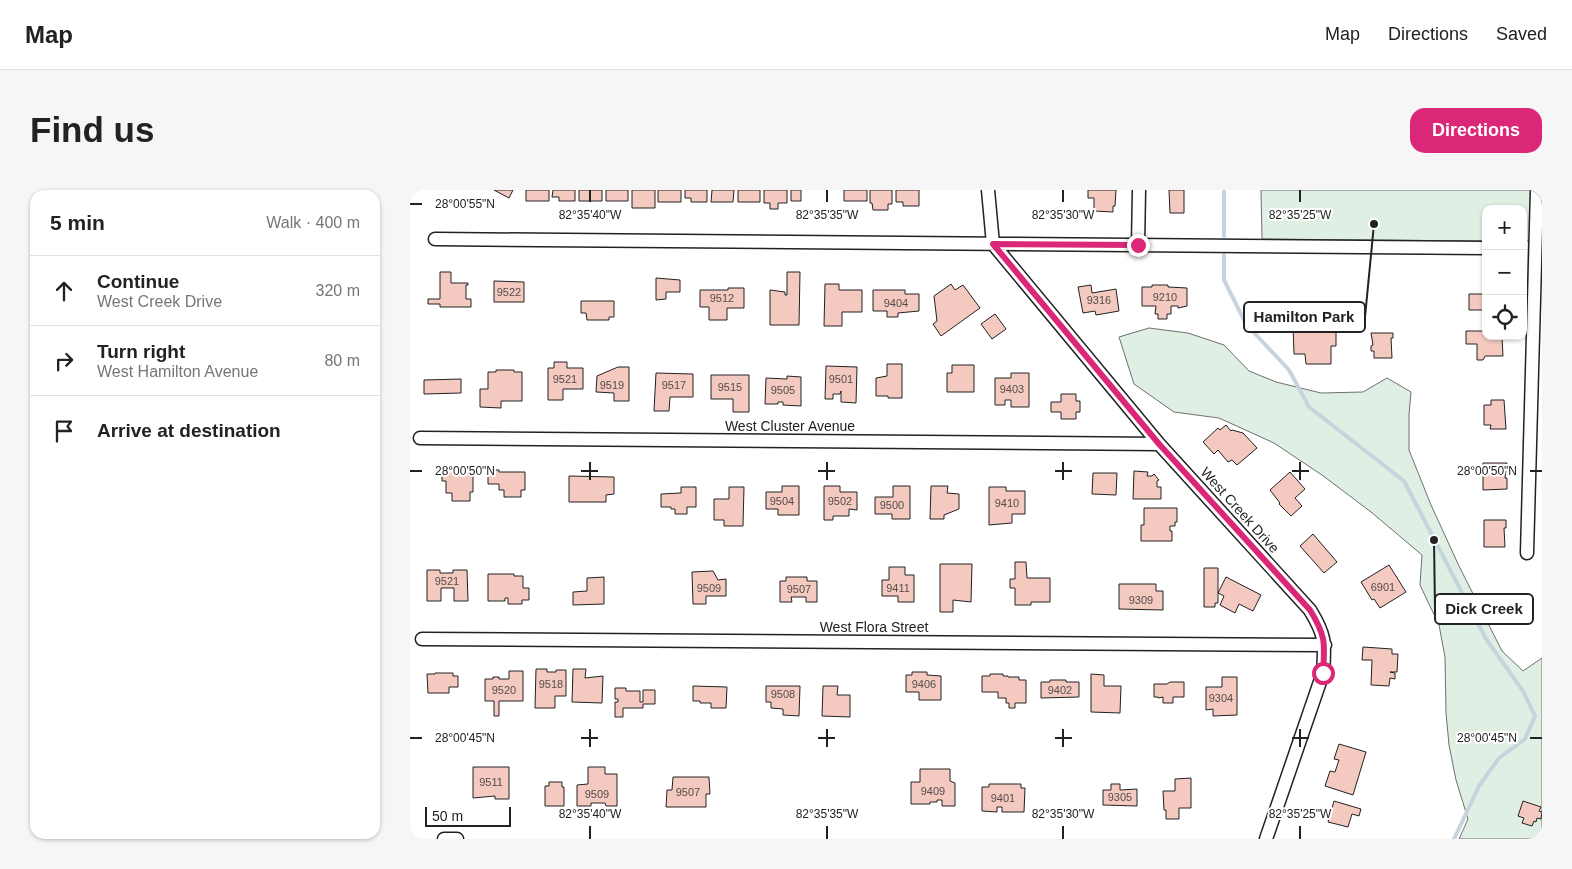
<!DOCTYPE html>
<meta charset="utf-8">
<style>
body{margin:0;font-family:Arial,sans-serif;background:#f6f6f6;color:#222}
.controls{position:absolute;right:15px;top:15px;display:grid;overflow:hidden;border-radius:10px;box-shadow:0 1px 4px #0004}
.controls button{width:45px;height:45px;display:grid;place-items:center;padding:0;border:0;border-bottom:1px solid #e0e0e0;background:#fff;color:#222;font:25px sans-serif}
.scale{position:absolute;left:15px;bottom:12px;width:86px;box-sizing:border-box;padding-left:5px;border:2px solid #222;border-top:0;font-size:14px;line-height:18px;white-space:nowrap;color:#222;-webkit-text-stroke:4px #fff;paint-order:stroke}
.stop{position:absolute;width:15px;height:15px;margin:-11px;border:4px solid #db2777;border-radius:50%;background:#fff}
.stop.end{background:#db2777;border-color:#fff;box-shadow:0 1px 5px #0008}
.list{margin:0;padding:0;list-style:none}
h2{display:flex;justify-content:space-between;align-items:center;height:65px;margin:0;padding:0 20px;font-size:21px}
h2 small{font-size:16px;font-weight:400;color:#767676}
.list li{display:grid;grid-template-columns:32px 1fr auto;gap:15px;align-items:center;box-sizing:border-box;height:70px;padding:0 20px;border-top:1px solid #e0e0e0}
.list b{display:block;font-size:19px;white-space:nowrap}
.list p{margin:0;font-size:16px;white-space:nowrap;color:#767676}
.list em{font-size:16px;font-style:normal;color:#767676}
.icon{flex:none;width:28px;height:28px;fill:none;stroke:currentColor;stroke-width:2;stroke-linecap:round;stroke-linejoin:round}
.map{position:relative;flex:none;width:1132px;height:649px;overflow:hidden;border-radius:15px}
header{display:flex;align-items:center;gap:30px;box-sizing:border-box;height:70px;padding:0 25px;background:#fff;border-bottom:1px solid #e0e0e0}
header strong{font-size:24px}
nav{display:flex;gap:28px;margin-inline-start:auto;font-size:18px}
.intro{display:flex;align-items:center;justify-content:space-between;box-sizing:border-box;height:120px;padding:0 30px}
h1{margin:0;font-size:35px}
.button{padding:12px 22px;border-radius:15px;background:#db2777;color:#fff;font-size:18px;font-weight:700}
main{display:flex;gap:30px;padding:0 30px}
aside{flex:1;background:#fff;border-radius:15px;box-shadow:0 1px 4px #0004}
.map>svg:first-child{display:block}
</style>
<header>
<strong>Map</strong>
<nav><a>Map</a><a>Directions</a><a>Saved</a></nav>
</header>
<div class="intro"><h1>Find us</h1><a class="button">Directions</a></div>
<main>
<aside>
<h2>5 min<small>Walk · 400 m</small></h2>
<ul class="list">
<li><svg class="icon" aria-label="ahead" viewBox="0 0 24 24"><path d="M12 20V5M6 11l6-6 6 6"/></svg><div><b>Continue</b><p>West Creek Drive</p></div><em>320 m</em></li>
<li><svg class="icon" aria-label="right" viewBox="0 0 24 24"><path d="M7 20v-9h11M14 6l5 5-5 5"/></svg><div><b>Turn right</b><p>West Hamilton Avenue</p></div><em>80 m</em></li>
<li><svg class="icon" aria-label="arrive" viewBox="0 0 24 24"><path d="M6 21V4h12l-3 4 3 4H6"/></svg><div><b>Arrive at destination</b></div></li>
</ul>
</aside>
<div class="map">
<svg width="1132" height="649" viewBox="0 0 1132 649">
<rect width="100%" height="100%" fill="#fff"/>
<path fill="#e0efe3" stroke="#6f6f6f" d="M851,0H1132V51H1113V19H1076V51L852,49Z
M739,138L778,143L814,155L839,181L866,192L911,203L953,202L977,188L1001,202L999,225V260L1021,315L1049,376L1092,461L1113,481L1132,468V643L1128,649H1049L1058,629L1046,590L1039,555L1036,523L1035,467L1029,435L1010,395L1012,365L961,322L912,285L864,253L809,228L764,222L724,194L709,147Z"/>
<g fill="none" stroke-linecap="round" stroke-linejoin="round">
<path stroke="#c7d3dd" stroke-width="4" d="M814,0V46
M814,65V90L836,134L879,180L899,217L994,291L1076,449L1113,501L1125,526L1115,549L1089,568L1069,596L1044,649"/>
</g>
<path fill="#f3c9c0" stroke="#222" d="M84,0H103L99,8Z
M116,0H139V11H116Z
M143,0H165V11H149V7H142Z
M169,0H192V11H169Z
M196,0H218V11H196Z
M222,0H245V18H222Z
M248,0H271V12H248Z
M275,0H297V12H281V8H275Z
M302,0H324L323,12H301Z
M328,0H350V12H328Z
M354,0H377V13H368V19H360V13H354Z
M381,0H391V11H381Z
M434,0H457V11H434Z
M460,0H482V14H478V20H463L462,13H460Z
M486,0H509V16H493V12H486Z
M678,0H706L705,16H703V22L684,21V8H678Z
M759,0H774V23H760Z
M30,82H41V93H58V95H56V109H61V117H30V114H18V109H30Z
M377,82H390L389,135H360V100L375,102V105H377Z
M246,88L270,90V102H256V109L246,110Z
M1073,89H1076V120H1059V104H1073Z
M84,91L114,92V112H84Z
M415,94H429V100H452V122H432V136H414Z
M541,94L545,100L553,95L570,118L531,146L523,134L527,131L524,106Z
M681,95L682,103L706,99L709,121L686,125L685,121L673,123L668,97Z
M742,95H758V97L777,98V116L768,118V116H761V124H757V129H748V124H745L746,116H732V97H742Z
M318,98H334V118H317V130H299V117H290V100H318Z
M463,100H495V104H509V121L488,123V127H477V121H463Z
M171,111H204V127H199V130H177L176,123H171Z
M585,124L596,139L582,149L571,134Z
M905,134V141L926,140V156H921V174H896L895,164H884L883,135Z
M1056,141H1076V146L1092,147L1093,166H1075L1073,170H1067V154H1056Z
M961,143H983V148H981L982,168H964V161H961V156L963,155Z
M144,172H157V178H173V199H153V210H138V178H144Z
M477,174H492V208H478V206H466V188L477,186Z
M542,175H564V202H537V183H542Z
M416,176L447,177L446,213L431,212V201L430,204H423V209H415Z
M208,177H219V211H204V203L186,202L187,186Z
M86,180H104V182H112V211H91V218L70,217V199H78V182H86Z
M246,183L283,184V207H260L259,221H244Z
M601,183H619V217H601V210H595V215H585V188H601Z
M301,185H339V222H323V209H301Z
M377,186L391,187V216L373,215V212H368V214H355L356,188L377,189Z
M51,189V203L14,204V190Z
M651,204H666V211H670V222H666V229H651V222H641V212H651Z
M1081,210H1094L1096,239H1080L1081,235H1074V215H1081Z
M816,235L821,241L822,240L833,243L847,258L827,275L822,270L818,272L808,260L804,264L793,252L808,238L810,240Z
M1073,273H1097L1095,288H1097V299L1073,300Z
M36,277L63,278V302H60V311H42V303H36V291H32V285H36Z
M78,280H89V282H115V300H111V307H94V300H89V294H78Z
M724,281L738,282L737,286H742L744,284L749,290L747,291V297H751V309H723Z
M880,282L895,299L885,308L892,316L881,326L869,314L870,313L860,300Z
M683,283H707L706,305L682,304Z
M159,286L204,287V304L196,305V312H159Z
M372,296H389V325H368V319H356V302H372Z
M414,296H430V302H447V320L439,319V326H423V330H414Z
M483,296H500V329H482V324H465V307H483Z
M521,296H538L537,303L549,304V319L534,325V329H520Z
M271,297H286V317H277V324H265V319H261V317H251V304L271,303Z
M319,297H334L333,336H314V330H304V309H319Z
M579,297H596V301H615V324H602V333L579,335Z
M734,318H767V332H765V336H760V341H762V351H731V335H734Z
M1074,330H1096V338H1094L1095,357H1074Z
M903,344L927,372L914,383L890,356Z
M605,372H616L617,388H640V412H621V415H605V398H600V389H605Z
M530,374H562L561,412L543,410V422H530Z
M979,375L996,402L970,418L964,409L962,410L951,392Z
M479,377H495V385H504V412H488V406H472V390H479Z
M794,378H808V413H805V417H794Z
M17,380H30V383H43V380H57L58,411H44V398H31V411H17Z
M303,381L308,390L316,389V406H296V414H283L282,382Z
M78,384H104V386H113V398H119V410H112V414H98V408H95V411H78Z
M194,387V414L163,415V402L177,401V388Z
M376,387H397V391H407V412H396V407H381L382,412H370V391H376Z
M816,387L851,405L843,421L829,414L825,423L810,415L814,406L808,403Z
M709,394H746V401H753V420L709,419Z
M953,457L982,459V464H988L987,482H980L985,483V489L980,488L979,496L961,495L962,470H952Z
M126,479H137V482H146V480H156V506H145V518H125Z
M163,479H176L175,488L193,486L192,513L162,512Z
M99,481H113V511H89V526H84V511H75V489H83V487H89V489H99Z
M502,482H517V485L531,486V510H509V502H496V485H502Z
M25,483H43V486H48V497H39V503H18L17,484H25Z
M580,484H593V486H598V487H609V490H616V513H605V518H599V513H596V508H588V502H572V486H580Z
M681,484L694,485V496H711L710,523L681,522Z
M812,487H827V525L803,526V519L796,520V497H812Z
M640,490H656V492H669V507L631,508V492H640Z
M760,492H774V507H763V513H753V507L748,508V507H744V494H757Z
M283,496L317,497L316,518H301V513H290V511H283Z
M356,496H390L389,526L373,525V519L361,518V512H356Z
M413,496H428L427,505H440V527L412,526Z
M205,498H216V501H230V512H233V500H245V514H233V518H213V527H205V512H208V509H205Z
M929,554L956,562L943,605L915,596L920,581L925,582L929,570L924,569Z
M63,577H99V609H85V606L63,608Z
M178,577H195V584H207V616H196L195,613H181V616H167V595L178,594Z
M510,579H540V591L545,593V616H532V610H527V612H520V614H501V592H510Z
M263,587H299L300,604H296V617H256L257,600H262Z
M781,588V618H769V629H756V620H754L753,601H765V589Z
M139,592H152V597H154V616H135V596H139Z
M579,594H611V598H615L614,622H592V617H587V622L572,621V597H579Z
M701,594H710V600L727,599V616L693,615V600H701Z
M924,611L951,619L949,626L942,624L938,637L918,632Z
M1113,611L1131,617L1129,621L1132,622L1131,629L1127,628L1126,632L1124,631L1122,636L1112,633L1114,628L1108,626Z"/>
<g fill="none" stroke-linecap="round" stroke-linejoin="round">
<defs>
<path id="minor" d="M578,0L583,54L749,254L900,420C916,446 915,453 913,483L856,649
M25,49L1076,58
M728,55L729,0
M10,248L749,254
M1117,363L1127,0
M12,449L915,455
M34,649H47"/>
</defs>
<use href="#minor" stroke="#222" stroke-width="15"/>
<use href="#minor" stroke="#fff" stroke-width="12"/>
</g>
<g fill="none" stroke-linecap="round" stroke-linejoin="round">
<path stroke="#db2777" stroke-width="6" d="M728,55L583,54L749,254L900,420C916,446 915,453 913,483"/>
</g>
<path fill="none" stroke="#222" stroke-width="2" d="M180,0V12M417,0V12M653,0V12M890,0V12M0,14H12M180,272V290M417,272V290M653,272V290M890,272V290M0,281H12M171,281H188M408,281H425M645,281H662M882,281H899M1120,281H1132M180,539V557M417,539V557M653,539V557M890,539V557M0,548H12M171,548H188M408,548H425M645,548H662M882,548H899M1120,548H1132M180,636V649M417,636V649M653,636V649M890,636V649"/>
<g text-anchor="middle" dominant-baseline="central" stroke-width="4" stroke-linejoin="round" paint-order="stroke">
<g font-size="11" fill="#564c4a">
<text x="99" y="102">9522</text>
<text x="755" y="107">9210</text>
<text x="312" y="108">9512</text>
<text x="689" y="110">9316</text>
<text x="486" y="113">9404</text>
<text x="155" y="189">9521</text>
<text x="431" y="189">9501</text>
<text x="202" y="195">9519</text>
<text x="264" y="195">9517</text>
<text x="320" y="197">9515</text>
<text x="602" y="199">9403</text>
<text x="373" y="200">9505</text>
<text x="372" y="311">9504</text>
<text x="430" y="311">9502</text>
<text x="597" y="313">9410</text>
<text x="482" y="315">9500</text>
<text x="37" y="391">9521</text>
<text x="973" y="397">6901</text>
<text x="299" y="398">9509</text>
<text x="488" y="398">9411</text>
<text x="389" y="399">9507</text>
<text x="731" y="410">9309</text>
<text x="141" y="494">9518</text>
<text x="514" y="494">9406</text>
<text x="94" y="500">9520</text>
<text x="650" y="500">9402</text>
<text x="373" y="504">9508</text>
<text x="811" y="508">9304</text>
<text x="81" y="592">9511</text>
<text x="523" y="601">9409</text>
<text x="278" y="602">9507</text>
<text x="187" y="604">9509</text>
<text x="710" y="607">9305</text>
<text x="593" y="608">9401</text>
</g>
<g font-size="14" fill="#222" stroke="#fff">
<text x="380" y="236">West Cluster Avenue</text>
<text transform="translate(830 320) rotate(48)">West Creek Drive</text>
<text x="464" y="437">West Flora Street</text>
</g>
</g>
<g font-size="12" text-anchor="middle" fill="#222" stroke="#fff" stroke-width="4" stroke-linejoin="round" paint-order="stroke">
<text x="55" y="18">28°00'55"N</text>
<text x="180" y="29">82°35'40"W</text>
<text x="417" y="29">82°35'35"W</text>
<text x="653" y="29">82°35'30"W</text>
<text x="890" y="29">82°35'25"W</text>
<text x="55" y="285">28°00'50"N</text>
<text x="1077" y="285">28°00'50"N</text>
<text x="55" y="552">28°00'45"N</text>
<text x="1077" y="552">28°00'45"N</text>
<text x="180" y="628">82°35'40"W</text>
<text x="417" y="628">82°35'35"W</text>
<text x="653" y="628">82°35'30"W</text>
<text x="890" y="628">82°35'25"W</text>
</g>
<path fill="none" stroke="#222" stroke-width="2" d="M964 34L955 127M1024 350L1025 419"/>
<g fill="#222" stroke="#fff" stroke-width="2">
<circle cx="964" cy="34" r="5"/>
<circle cx="1024" cy="350" r="5"/>
</g>
<g fill="#fff" stroke="#222" stroke-width="2">
<rect x="834" y="112" width="121" height="30" rx="5"/>
<rect x="1025" y="404" width="98" height="30" rx="5"/>
</g>
<g font-size="15" text-anchor="middle" font-weight="bold" fill="#222">
<text x="894" y="132">Hamilton Park</text>
<text x="1074" y="424">Dick Creek</text>
</g>
</svg>
<div class="controls">
<button>+</button>
<button>−</button>
<button><svg class="icon" aria-label="locate" viewBox="0 0 24 24"><circle cx="12" cy="12" r="6"/><path d="M12 2v4M12 18v4M2 12h4M18 12h4"/></svg></button>
</div>
<div class="scale">50 m</div>
<div class="stop" style="left:913px;top:483px"></div>
<div class="stop end" style="left:728px;top:55px"></div>
</div>
</main>
